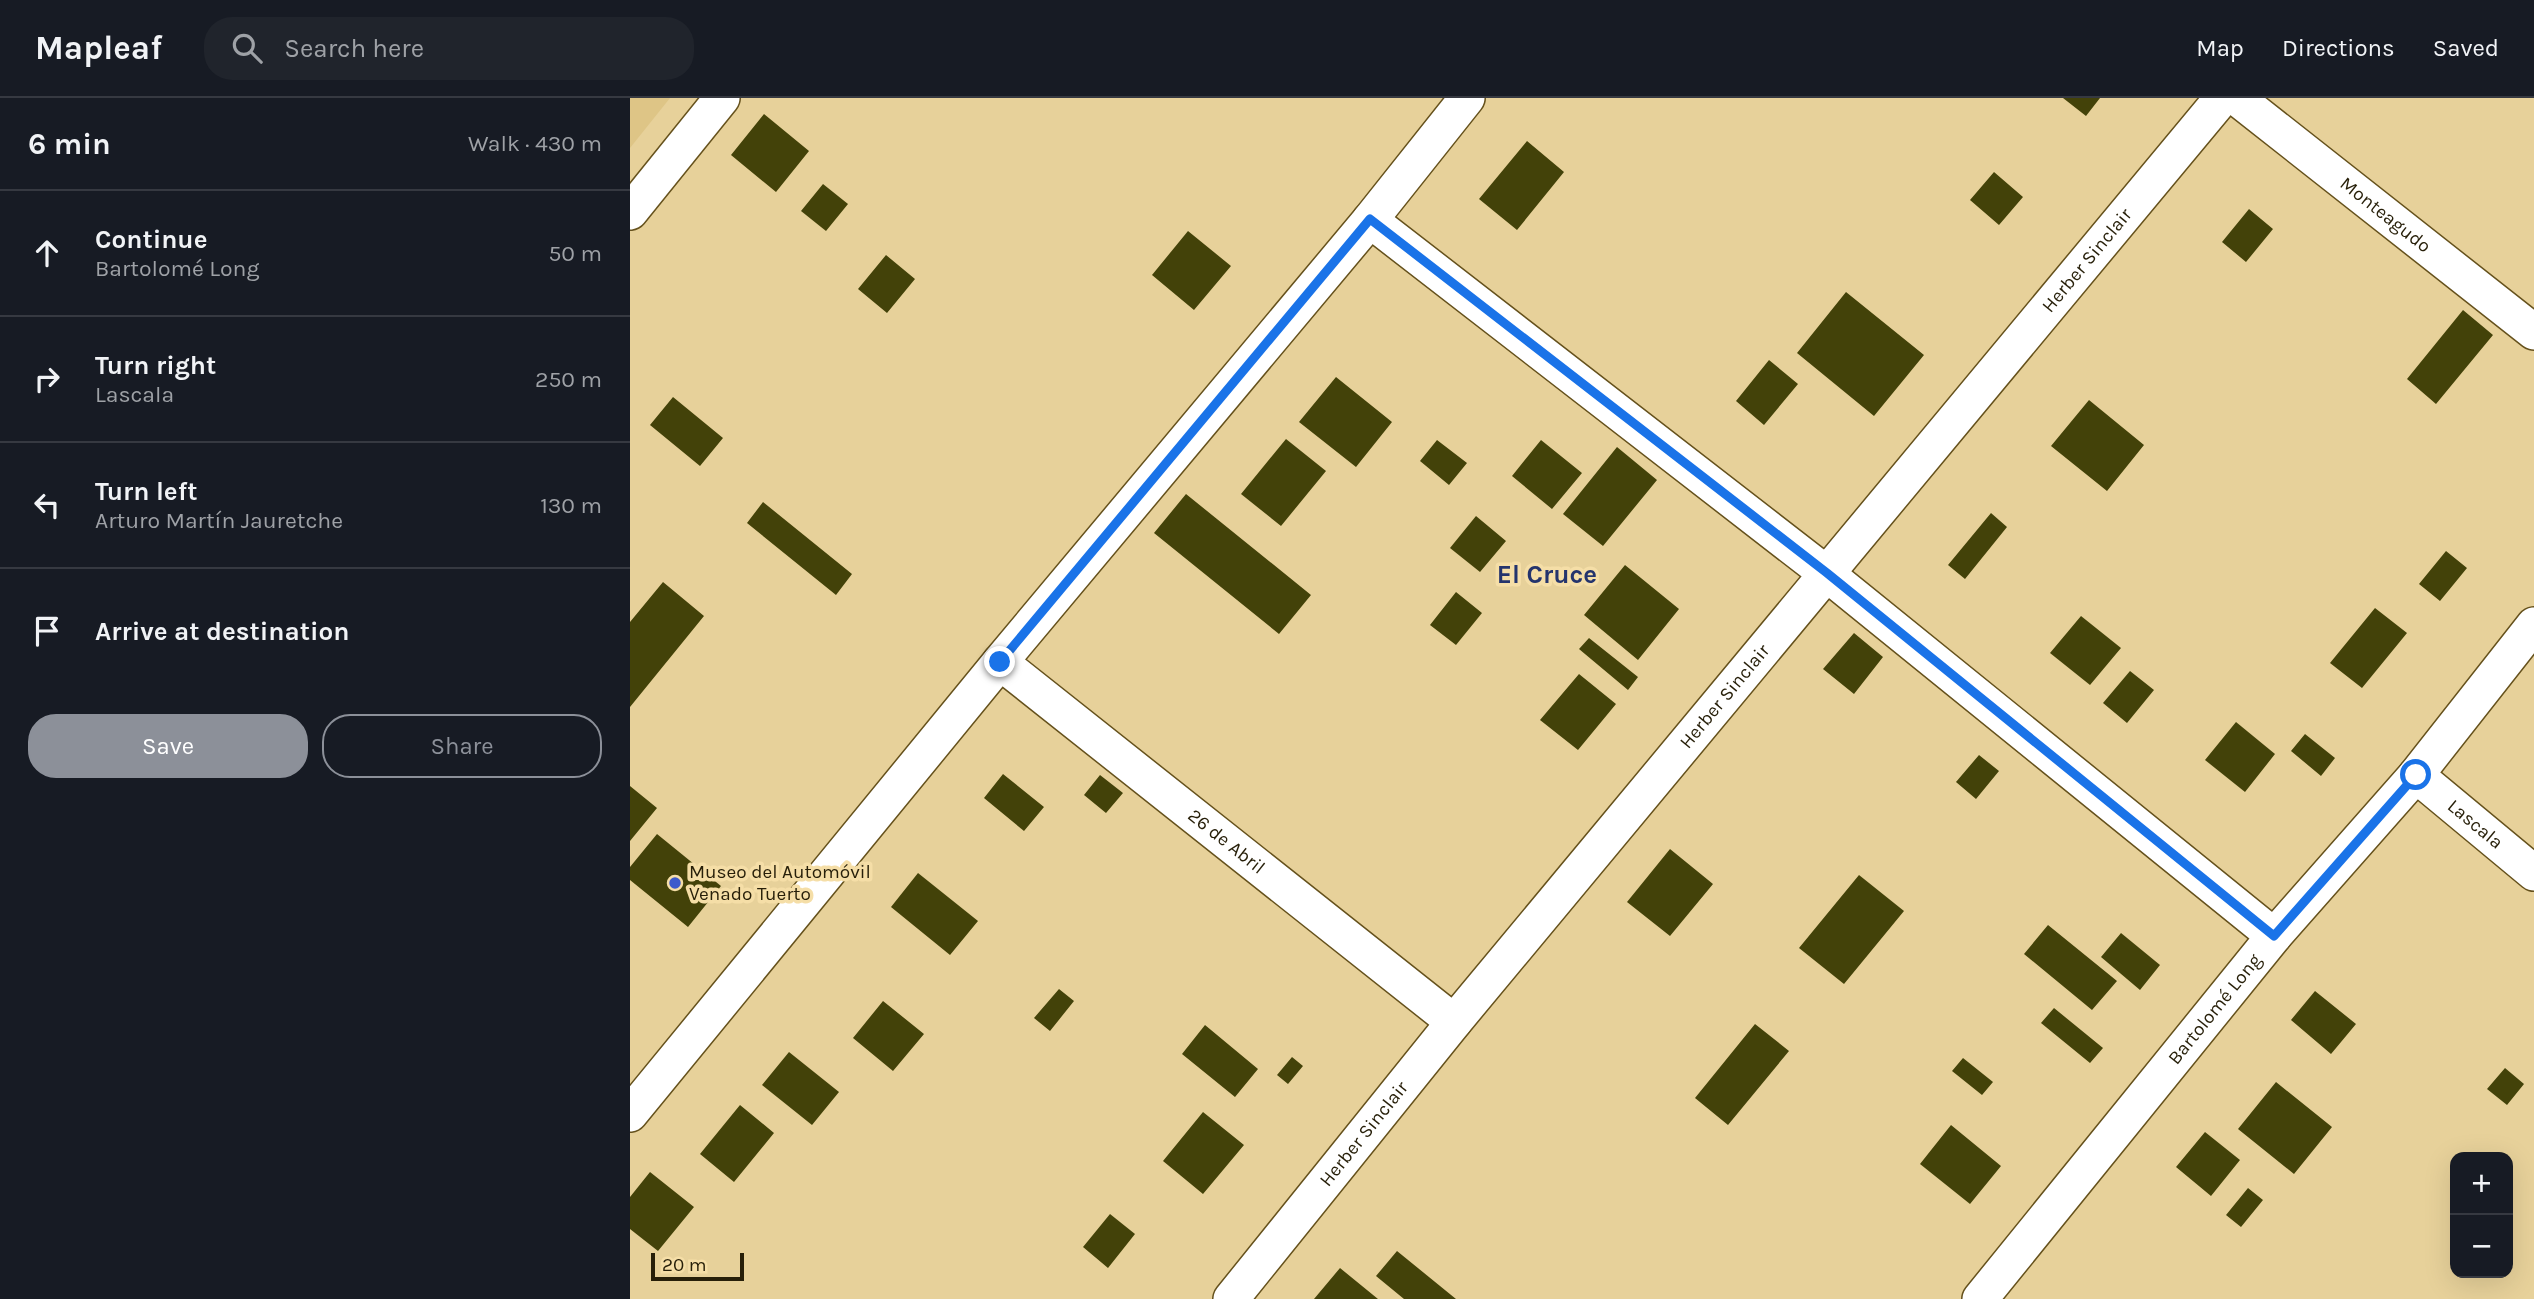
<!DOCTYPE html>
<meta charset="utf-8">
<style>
body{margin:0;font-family:Karla,sans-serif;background:#20242c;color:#f1f3f6}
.controls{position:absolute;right:21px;bottom:21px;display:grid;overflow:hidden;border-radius:14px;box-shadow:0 7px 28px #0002}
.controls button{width:63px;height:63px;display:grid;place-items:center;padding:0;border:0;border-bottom:2px solid #363941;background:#171b24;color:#f1f3f6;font:35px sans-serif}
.scale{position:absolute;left:21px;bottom:18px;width:93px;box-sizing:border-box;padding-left:7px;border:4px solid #271f09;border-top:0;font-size:19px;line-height:24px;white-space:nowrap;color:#271f09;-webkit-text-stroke:5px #f5dea7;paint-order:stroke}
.stop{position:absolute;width:21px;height:21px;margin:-16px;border:5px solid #1a73e8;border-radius:50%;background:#fff}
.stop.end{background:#1a73e8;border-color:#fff;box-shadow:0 2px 7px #0008}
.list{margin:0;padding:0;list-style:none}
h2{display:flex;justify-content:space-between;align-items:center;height:91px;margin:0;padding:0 28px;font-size:30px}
h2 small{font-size:23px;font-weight:400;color:#9ea1a6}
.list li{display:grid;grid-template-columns:46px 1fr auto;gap:21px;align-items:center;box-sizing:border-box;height:126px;padding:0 28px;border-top:2px solid #363941}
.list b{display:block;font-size:26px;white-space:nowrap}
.list p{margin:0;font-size:23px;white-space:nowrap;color:#9ea1a6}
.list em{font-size:23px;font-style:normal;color:#9ea1a6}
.actions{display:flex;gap:14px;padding:21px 28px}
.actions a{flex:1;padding:16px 0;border:2px solid #8c9099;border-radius:28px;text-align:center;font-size:24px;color:#8c9099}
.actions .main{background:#8c9099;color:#fff}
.icon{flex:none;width:38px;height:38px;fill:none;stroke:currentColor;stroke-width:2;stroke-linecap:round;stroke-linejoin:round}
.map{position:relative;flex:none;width:1904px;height:1201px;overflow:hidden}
header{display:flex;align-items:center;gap:42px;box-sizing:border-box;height:98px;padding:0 35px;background:#171b24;border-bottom:2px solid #363941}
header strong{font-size:33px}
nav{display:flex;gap:38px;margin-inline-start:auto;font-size:24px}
.search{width:490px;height:63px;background:#20242c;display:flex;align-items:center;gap:18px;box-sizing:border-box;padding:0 24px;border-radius:28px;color:#9ea1a6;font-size:26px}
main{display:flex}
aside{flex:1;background:#171b24}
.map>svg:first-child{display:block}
</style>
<header>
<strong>Mapleaf</strong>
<div class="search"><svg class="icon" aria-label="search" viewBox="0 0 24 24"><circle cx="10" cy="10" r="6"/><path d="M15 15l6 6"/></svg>Search here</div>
<nav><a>Map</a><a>Directions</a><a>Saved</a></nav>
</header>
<main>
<aside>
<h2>6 min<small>Walk · 430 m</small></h2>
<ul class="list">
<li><svg class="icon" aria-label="ahead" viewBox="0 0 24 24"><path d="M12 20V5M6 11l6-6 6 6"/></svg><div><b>Continue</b><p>Bartolomé Long</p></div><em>50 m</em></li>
<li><svg class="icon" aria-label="right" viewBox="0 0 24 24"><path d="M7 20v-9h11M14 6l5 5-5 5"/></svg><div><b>Turn right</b><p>Lascala</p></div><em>250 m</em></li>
<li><svg class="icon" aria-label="left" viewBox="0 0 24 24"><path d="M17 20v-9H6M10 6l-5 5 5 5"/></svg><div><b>Turn left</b><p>Arturo Martín Jauretche</p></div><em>130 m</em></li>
<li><svg class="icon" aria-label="arrive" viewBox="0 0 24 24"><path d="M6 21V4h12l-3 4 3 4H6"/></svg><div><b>Arrive at destination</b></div></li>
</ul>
<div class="actions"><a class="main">Save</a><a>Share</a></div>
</aside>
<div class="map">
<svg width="1904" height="1201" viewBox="0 0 1904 1201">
<rect width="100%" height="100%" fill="#e7d19a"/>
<path fill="#dec586" d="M0,0H40L0,50Z"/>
<path fill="#434209" d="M1433,0H1470L1456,18Z
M134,16L179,53L146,94L101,57Z
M897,43L934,74L887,132L849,101Z
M1364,74L1393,99L1369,127L1340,102Z
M193,86L218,106L196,133L171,113Z
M1619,111L1643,131L1616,164L1592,144Z
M558,133L601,168L564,212L522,177Z
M256,157L285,181L257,215L228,191Z
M1216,194L1294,257L1244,318L1167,255Z
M1833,212L1863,237L1806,306L1777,281Z
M1139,262L1168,286L1134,327L1106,303Z
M706,279L762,324L726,369L669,324Z
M43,299L93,340L70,368L20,327Z
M1459,302L1514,347L1477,393L1421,348Z
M656,341L696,373L651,428L611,396Z
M807,342L837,365L819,387L790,363Z
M911,342L952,375L922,411L882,378Z
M987,349L1027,382L973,448L933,416Z
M556,396L681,497L649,536L524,435Z
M133,404L222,476L206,497L117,425Z
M1361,415L1377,429L1335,481L1318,467Z
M846,418L876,443L850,474L820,450Z
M1816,453L1837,470L1810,503L1789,486Z
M995,467L1049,511L1008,562L954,517Z
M33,484L74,518L0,609V524Z
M826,494L852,515L826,547L800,527Z
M1745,510L1777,535L1732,590L1700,565Z
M1451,518L1491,550L1460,587L1420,555Z
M1224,535L1253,559L1224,596L1193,571Z
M959,540L1008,579L998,592L949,551Z
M1500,573L1524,592L1497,625L1473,605Z
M949,576L986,606L948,652L910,622Z
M1606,624L1645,656L1615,694L1575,662Z
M1675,636L1705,660L1691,678L1661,653Z
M1349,657L1369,673L1346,701L1326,684Z
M373,676L414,709L394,733L354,700Z
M470,677L493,695L476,715L454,697Z
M0,688L27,710L0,743Z
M27,736L91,788L58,829L0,782V769Z
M1040,751L1083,786L1040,838L997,804Z
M288,775L348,823L320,857L261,809Z
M1229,777L1274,813L1214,886L1169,850Z
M1418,827L1487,883L1462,912L1394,856Z
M1491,835L1530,867L1510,892L1471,859Z
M429,891L444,903L420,933L404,920Z
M1685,893L1726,926L1701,956L1661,922Z
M253,903L294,936L263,973L223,940Z
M1424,910L1473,950L1460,965L1411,925Z
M1125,926L1159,953L1098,1027L1065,1000Z
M575,927L628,971L605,999L552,956Z
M159,954L209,994L182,1027L132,987Z
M662,959L673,968L658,986L647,977Z
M1333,960L1363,984L1352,997L1322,973Z
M1875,970L1894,986L1877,1007L1857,991Z
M1646,984L1702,1029L1664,1076L1608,1031Z
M110,1007L144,1035L104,1084L70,1056Z
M573,1014L614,1047L573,1096L533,1063Z
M1321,1027L1371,1068L1340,1106L1290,1066Z
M1575,1034L1610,1062L1581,1098L1546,1069Z
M20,1074L64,1109L28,1153L0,1131V1099Z
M1618,1090L1633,1102L1611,1129L1596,1117Z
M480,1116L505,1136L478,1170L453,1149Z
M767,1153L826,1201H774L746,1178Z
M710,1170L748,1201H684Z"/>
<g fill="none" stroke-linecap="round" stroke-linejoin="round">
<defs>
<g id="minor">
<path id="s1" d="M1607,0L1904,234"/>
<path d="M0,114L92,0"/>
<path d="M740,122L1197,476L1644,838"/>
<path id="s2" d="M370,564L824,924"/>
<path id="s3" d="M1786,677L1904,775"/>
<path d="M0,1016L370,564L740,122L837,0"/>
<path id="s4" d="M601,1201L824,924L1592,0"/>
<path id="s5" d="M1350,1201L1644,838L1786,677L1904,527"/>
</g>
</defs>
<use href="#minor" stroke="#65511c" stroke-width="38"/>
<use href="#minor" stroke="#fff" stroke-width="35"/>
</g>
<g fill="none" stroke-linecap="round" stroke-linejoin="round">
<path stroke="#1a73e8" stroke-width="9" d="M370,564L740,121L1197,475L1644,838L1786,677"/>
</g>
<circle fill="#3d5acc" stroke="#f5dea7" stroke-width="2.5" cx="45" cy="785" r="7"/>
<g text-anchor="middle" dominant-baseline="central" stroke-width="7" stroke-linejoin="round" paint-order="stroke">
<g font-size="19" fill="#271f09" stroke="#f5dea7">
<text stroke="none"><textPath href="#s1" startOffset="189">Monteagudo</textPath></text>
<text stroke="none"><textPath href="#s4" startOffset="1346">Herber Sinclair</textPath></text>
<text stroke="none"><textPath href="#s4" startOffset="779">Herber Sinclair</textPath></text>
<text stroke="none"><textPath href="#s3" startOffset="77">Lascala</textPath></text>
<text stroke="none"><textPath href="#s2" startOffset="289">26 de Abril</textPath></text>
<text stroke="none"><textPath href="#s5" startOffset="373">Bartolomé Long</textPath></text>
<text stroke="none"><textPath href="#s4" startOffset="212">Herber Sinclair</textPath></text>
</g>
<g font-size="19" fill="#271f09" stroke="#f5dea7" text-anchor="start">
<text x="59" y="774">Museo del Automóvil<tspan x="59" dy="22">Venado Tuerto</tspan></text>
</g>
<g font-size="26" font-weight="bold" fill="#24346d" stroke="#f5dea7">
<text x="917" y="476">El Cruce</text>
</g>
</g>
</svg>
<div class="controls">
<button>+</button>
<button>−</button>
</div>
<div class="scale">20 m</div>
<div class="stop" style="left:1786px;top:677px"></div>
<div class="stop end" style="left:370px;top:564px"></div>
</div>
</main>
